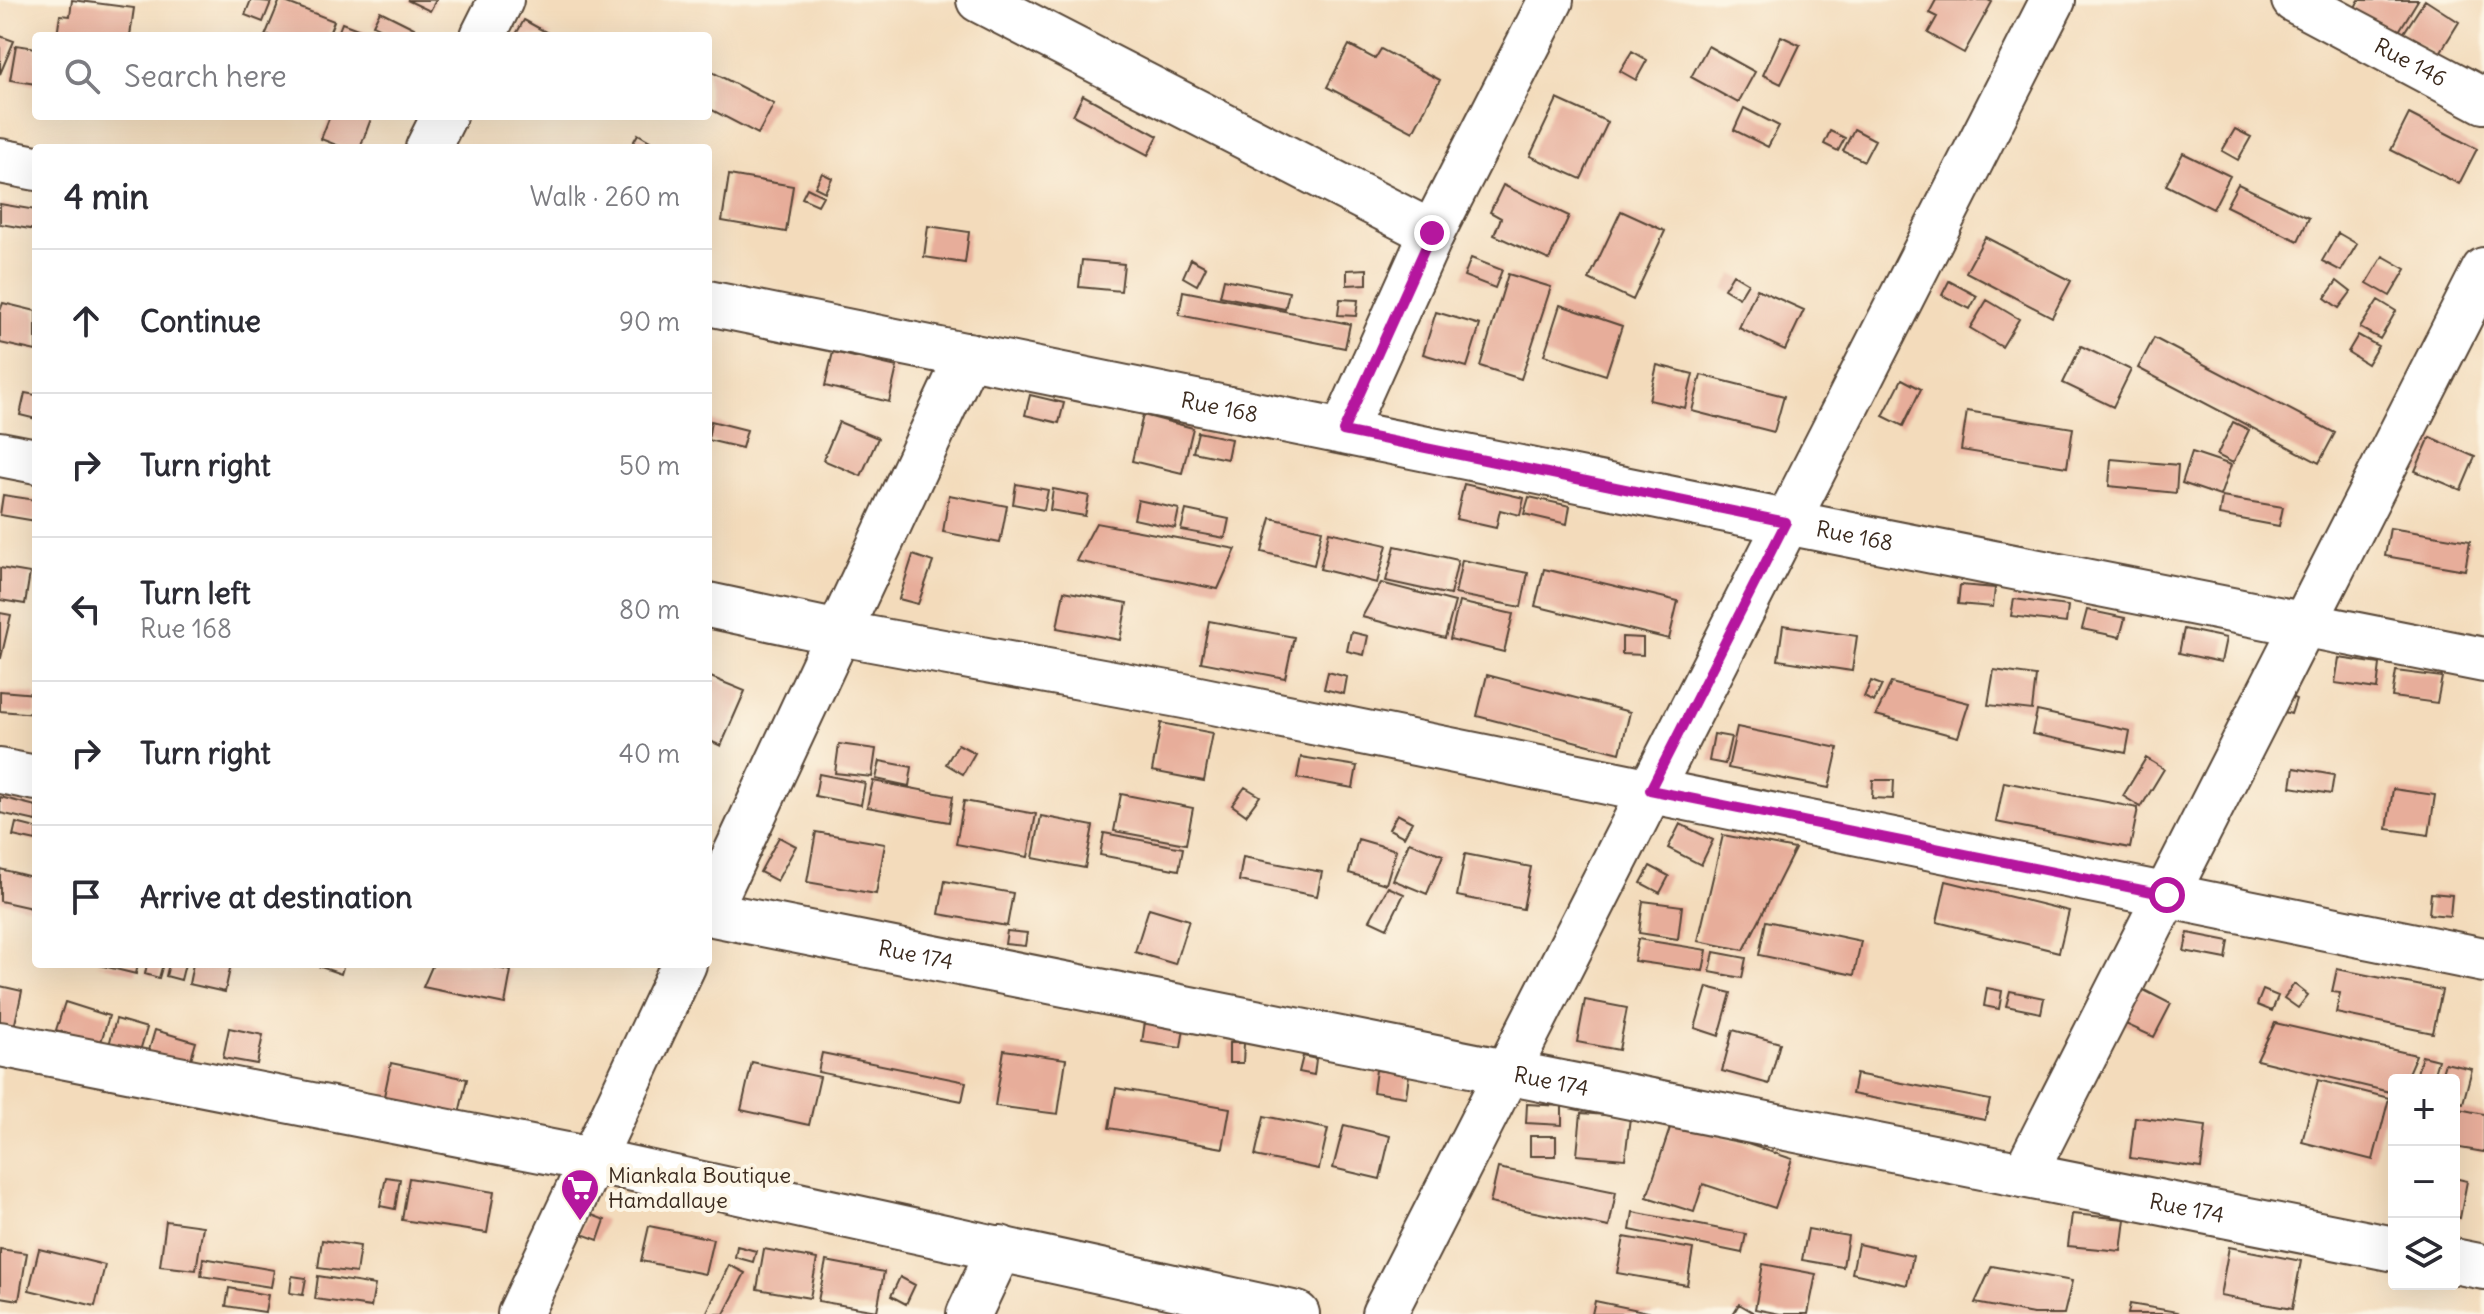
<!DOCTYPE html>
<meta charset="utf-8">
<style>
body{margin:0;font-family:Delius,sans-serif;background:#f7f7f7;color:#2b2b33}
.controls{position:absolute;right:24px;bottom:24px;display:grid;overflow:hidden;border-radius:8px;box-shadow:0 8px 32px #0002}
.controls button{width:72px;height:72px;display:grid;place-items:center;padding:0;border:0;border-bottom:2px solid #e1e1e2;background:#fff;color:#2b2b33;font:40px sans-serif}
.stop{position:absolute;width:24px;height:24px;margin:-18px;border:6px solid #b5179e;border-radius:50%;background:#fff}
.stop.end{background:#b5179e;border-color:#fff;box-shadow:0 2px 8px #0008}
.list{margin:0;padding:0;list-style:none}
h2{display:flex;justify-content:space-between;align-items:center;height:104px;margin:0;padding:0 32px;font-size:34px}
h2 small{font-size:26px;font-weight:400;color:#7c7c81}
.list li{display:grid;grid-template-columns:52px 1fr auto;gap:24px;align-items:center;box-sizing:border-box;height:144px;padding:0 32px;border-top:2px solid #e1e1e2}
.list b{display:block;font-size:30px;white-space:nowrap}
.list p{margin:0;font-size:26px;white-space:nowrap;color:#7c7c81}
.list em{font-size:26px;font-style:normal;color:#7c7c81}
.icon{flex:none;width:44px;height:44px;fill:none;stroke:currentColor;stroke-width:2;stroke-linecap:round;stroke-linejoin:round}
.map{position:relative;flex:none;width:2484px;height:1314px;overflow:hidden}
.search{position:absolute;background:#fff;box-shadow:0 8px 32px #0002;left:32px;top:32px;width:680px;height:88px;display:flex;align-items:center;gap:20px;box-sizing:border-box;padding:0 28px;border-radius:8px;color:#7c7c81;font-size:30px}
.panel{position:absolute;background:#fff;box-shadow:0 8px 32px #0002;left:32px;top:144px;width:680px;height:824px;border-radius:8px}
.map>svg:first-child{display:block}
</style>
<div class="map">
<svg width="2484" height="1314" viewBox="0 0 2484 1314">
<rect width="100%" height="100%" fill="#fcf5e5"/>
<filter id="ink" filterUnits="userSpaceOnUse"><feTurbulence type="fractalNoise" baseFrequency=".0125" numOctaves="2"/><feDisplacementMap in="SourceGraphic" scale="16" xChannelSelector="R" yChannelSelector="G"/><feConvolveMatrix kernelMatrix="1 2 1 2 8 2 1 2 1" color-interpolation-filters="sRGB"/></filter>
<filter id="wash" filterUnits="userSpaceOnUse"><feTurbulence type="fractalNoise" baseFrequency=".006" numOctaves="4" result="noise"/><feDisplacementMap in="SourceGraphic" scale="32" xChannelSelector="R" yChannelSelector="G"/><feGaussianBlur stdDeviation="1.8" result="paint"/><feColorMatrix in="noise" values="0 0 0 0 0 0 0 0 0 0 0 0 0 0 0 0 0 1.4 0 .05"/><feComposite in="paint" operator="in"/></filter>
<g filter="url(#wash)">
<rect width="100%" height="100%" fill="#f3dbbb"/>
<g id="blocks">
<path fill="#e7ad9a" d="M72,0L134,8L130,36H57L60,15L70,16Z
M251,0L271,2L263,22L245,15Z
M280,0L334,21L328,36H265Z
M407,0H436L430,11Z
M1936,0H1988L1992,2L1964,53L1928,33L1937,17L1929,13Z
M2359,0H2418L2396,36L2353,11Z
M2425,0L2459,22L2438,56L2403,34Z
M380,11L414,28L409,36H396L373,25Z
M524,20L553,36H515Z
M342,23L376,36H337Z
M0,36L14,41L0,74Z
M1781,36L1800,45L1781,84L1763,75Z
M16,45L36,48V84L10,80Z
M1349,45L1375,59L1381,49L1440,80L1413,132L1327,87Z
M1708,46L1755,72L1738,103L1691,77Z
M1632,51L1647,60L1636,80L1620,71Z
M708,70L774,104L758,134L708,108Z
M1083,95L1158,136L1148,155L1073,115Z
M1557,99L1608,122L1581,179L1530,156Z
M1744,108L1779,126L1768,147L1734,130Z
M2409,114L2477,149L2459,184L2391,150Z
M330,116H372L360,148H344L321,139Z
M1854,129L1875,140L1864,161L1843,151Z
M2235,129L2251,137L2238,160L2222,151Z
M1830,131L1845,138L1838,151L1824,144Z
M638,134L655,144L653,148H630Z
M2183,153L2230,176L2213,209L2166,185Z
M822,173L832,178L825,192L815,187Z
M729,175L793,186L786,232L722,221Z
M2238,184L2309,218L2298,241L2226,206Z
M1503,185L1569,216L1549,260L1494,235L1501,218L1490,212Z
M807,188L823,196L818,205L802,198Z
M0,204L36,210V230L0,224Z
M1621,211L1665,231L1633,300L1589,279Z
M928,226L969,232L965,263L924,257Z
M2338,233L2357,244L2341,271L2322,261Z
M1985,237L2071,281L2052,317L1966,272Z
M2383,256L2406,269L2390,296L2367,283Z
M1471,258L1502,270L1495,288L1464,276Z
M1191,259L1206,267L1197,285L1183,277Z
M1082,260L1124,264L1121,291L1079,287Z
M1367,269V284L1347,285V270Z
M1508,274L1551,287L1521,379L1480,366Z
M1733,274L1748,283L1739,298L1724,289Z
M1224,279L1289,292L1285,309L1220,296Z
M1949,281L1977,296L1970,309L1942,295Z
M2337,281L2351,292L2339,308L2325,298Z
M1757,289L1804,310L1785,350L1739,328Z
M1183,291L1350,324L1345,348L1179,315Z
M1340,299L1358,300L1356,316L1338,315Z
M1987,300L2019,319L2002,347L1970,328Z
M2378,300L2396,311L2380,339L2360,328Z
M3,303L36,311V351L0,343V311Z
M1560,305L1622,326L1606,375L1544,355Z
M1436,312L1480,325L1467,367L1423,354Z
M2358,335L2378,346L2367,364L2348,352Z
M2154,338L2335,433L2319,463L2138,368Z
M2081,346L2131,370L2113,407L2063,383Z
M833,352L897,367L889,402L825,386Z
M1657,365L1693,374L1685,408L1649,400Z
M1701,375L1784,396L1774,432L1692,411Z
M1902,379L1921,389L1903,426L1883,416Z
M25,393L36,395V419L20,415Z
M1030,395L1064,403L1059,423L1025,415Z
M1967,411L2073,428L2067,467L1961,450Z
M1143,415L1193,428L1182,473L1132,461Z
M711,421L747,430L742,448L708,440Z
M839,422L878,438L861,476L823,460Z
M2233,422L2249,430L2233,463L2217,455Z
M1198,432L1231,439L1227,459L1193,452Z
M2430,437L2475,457L2461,490L2415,471Z
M2192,452L2231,465L2220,496L2182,483Z
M2111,459L2178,465L2176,493L2109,486Z
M1016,484L1048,490L1044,510L1013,504Z
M1464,484L1524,498L1520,515L1500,510L1496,528L1456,519Z
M1053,489L1089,496L1085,516L1050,510Z
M3,495L36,500V521L0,515Z
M949,495L1007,506L1000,543L943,532Z
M1529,497L1570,506L1567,524L1524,514Z
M2222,497L2283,507L2279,526L2219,515Z
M1138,500L1179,509L1175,528L1134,519Z
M1186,510L1229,519L1225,538L1181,530Z
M1271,518L1322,530L1314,565L1262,552Z
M1096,523L1236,549L1218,589L1076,561Z
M2390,528L2470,541L2465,570L2385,556Z
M1329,532L1387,545L1377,583L1320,569Z
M1395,546L1458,560L1450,595L1386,581Z
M913,555L933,562L918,604L899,599Z
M1462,560L1528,573L1521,607L1455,594Z
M0,568L30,573L25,604L0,600Z
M1544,569L1678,601L1669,639L1535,606Z
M1381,583L1455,602L1445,638L1362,617Z
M1960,585L1995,588L1993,607L1958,604Z
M1064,591L1127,603L1120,640L1057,628Z
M2014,599L2068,606L2066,623L2011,616Z
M1459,602L1513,614L1504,652L1450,639Z
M2087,610L2125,618L2120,637L2082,629Z
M0,613L11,615L1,658H0Z
M1209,621L1294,637L1285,678L1201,662Z
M1783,625L1857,636L1852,671L1778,660Z
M2184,629L2226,638L2221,662L2179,653Z
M1351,632L1368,636L1364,655L1347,651Z
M1622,637L1643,638V655L1622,654Z
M2339,658L2380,664L2377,689L2335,683Z
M1994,670L2036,676L2032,710L1988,705Z
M2396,671L2442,677L2437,703L2392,697Z
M1328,672L1347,677L1344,694L1324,689Z
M1487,675L1630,712L1620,753L1477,716Z
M708,676L745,691L721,746L708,740Z
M1871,681L1882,685L1874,702L1864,697Z
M1891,683L1969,703L1958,737L1876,715Z
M0,691L36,694V714L0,711Z
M2280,693L2296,699L2291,714L2275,709Z
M2037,711L2130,731L2126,753L2032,734Z
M1161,723L1213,733L1204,781L1152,771Z
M1737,727L1838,748L1829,788L1728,768Z
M1714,734L1731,737L1725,764L1709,761Z
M839,744L876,749L872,777L835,773Z
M958,744L975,753L963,774L946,764Z
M1301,757L1357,766L1353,788L1297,778Z
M2146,758L2164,769L2141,807L2123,796Z
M880,761L912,767L909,786L876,779Z
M2294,768L2334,775L2331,794L2291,787Z
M819,774L865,783L861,805L815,796Z
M1873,780H1894L1893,799L1872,798Z
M873,781L953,796L949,822L867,807Z
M2004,782L2138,808L2130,848L1996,822Z
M1245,787L1260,796L1246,815L1232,805Z
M2393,789L2435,795L2429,835L2387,829Z
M1121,794L1193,808L1186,844L1114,831Z
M0,797L36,806V821L0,813Z
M964,801L1036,814L1028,857L956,844Z
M1397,814L1412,822L1404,837L1389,829Z
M1041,816L1093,826L1085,868L1033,858Z
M16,823L36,828V841L13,836Z
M1680,824L1713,840L1701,865L1668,848Z
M816,832L885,844L876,894L807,882Z
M1104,833L1183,848L1179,870L1100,855Z
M1723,835L1795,849L1744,950L1698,941Z
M779,837L796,846L777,881L760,872Z
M1358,839L1396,850L1386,884L1349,873Z
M1409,842L1443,855L1427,894L1393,880Z
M1465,854L1531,867L1523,909L1457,896Z
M1243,857L1322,872L1317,896L1239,881Z
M1650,866L1669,876L1660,893L1641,883Z
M0,869L36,878V909L0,901Z
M945,881L1013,893L1007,926L939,914Z
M1946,881L2069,911L2059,952L1937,922Z
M1388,887L1404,894L1387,928L1370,920Z
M2431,893L2452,895L2450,916L2429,914Z
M1643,901L1682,906L1678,939L1639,933Z
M1149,908L1189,920L1175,964L1135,952Z
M1766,921L1861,941L1854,975L1759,955Z
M1007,931L1027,933L1025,946L1005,944Z
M2188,933L2229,941L2226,959L2184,951Z
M1638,939L1707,950L1703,971L1634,961Z
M1714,952L1746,958L1742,978L1710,972Z
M95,964H138L136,974Z
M147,964H163L159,978L145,974Z
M169,964H185L181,980L166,976Z
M193,964H231L225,992L189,984Z
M312,964H344L341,974Z
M433,964H480L511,971L505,1004L423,987Z
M2337,969L2442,990L2433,1033L2336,1013L2340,993L2332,992Z
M2294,984L2308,995L2298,1008L2284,998Z
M0,986L22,991L14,1028L0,1025Z
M1707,987L1731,993L1719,1036L1695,1028Z
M2138,987L2171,1004L2154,1037L2121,1022Z
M1987,988L2002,991L1999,1009L1984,1006Z
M2263,990L2278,996L2272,1011L2257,1005Z
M2010,991L2044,998L2041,1013L2006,1006Z
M1585,1000L1627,1008L1619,1050L1577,1042Z
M65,1002L109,1016L100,1045L56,1030Z
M116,1019L147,1028L139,1054L109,1045Z
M1145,1022L1184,1028L1181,1048L1142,1042Z
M2275,1023L2416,1055L2405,1080H2394V1093L2257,1060Z
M229,1028L263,1035L257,1064L223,1058Z
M155,1030L196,1042L188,1069L147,1057Z
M1733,1030L1780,1043L1769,1084L1722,1071Z
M1229,1043H1244L1243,1063H1229Z
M1004,1050L1066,1059L1058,1114L995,1106Z
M822,1053L966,1082L962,1101L818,1072Z
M1303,1056L1316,1059L1314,1075L1299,1072Z
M2422,1056L2438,1060L2432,1080H2415Z
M752,1062L820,1077L809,1125L741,1110Z
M391,1063L467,1079L458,1118L383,1101Z
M2445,1063L2472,1069L2463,1103L2454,1100V1080H2440Z
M1376,1070L1409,1075L1406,1097L1373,1092Z
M1856,1074L1990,1100L1985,1120L1852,1094Z
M2318,1080L2389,1098L2373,1160L2302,1142Z
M1116,1088L1230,1108L1223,1148L1109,1128Z
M1527,1104L1562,1106V1125L1526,1123Z
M2454,1108L2484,1114V1152L2454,1147Z
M1581,1113L1630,1117L1625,1159L1577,1155Z
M1264,1116L1328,1129L1319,1169L1255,1156Z
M2135,1117L2206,1126L2201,1168L2130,1158Z
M1673,1119L1792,1159L1775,1208L1703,1184L1694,1212L1647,1197Z
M1344,1125L1390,1136L1380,1179L1333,1168Z
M1530,1136H1556V1156H1530Z
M1498,1168L1616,1192L1609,1227L1490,1203Z
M386,1177L400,1179L395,1209L380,1206Z
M409,1178L494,1192L487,1233L402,1220Z
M2454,1178L2467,1181L2460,1218L2454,1217Z
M1633,1212L1746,1234L1742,1253L1630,1230Z
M587,1213L605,1220L598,1240L579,1233Z
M2072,1214L2125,1219L2121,1251L2068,1246Z
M166,1221L203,1226L196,1270L160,1266Z
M649,1226L713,1239L705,1274L641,1261Z
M1808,1229L1848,1236L1843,1267L1802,1260Z
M1624,1237L1693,1249L1687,1285L1617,1273Z
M322,1240L360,1246L356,1273L318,1268Z
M1858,1244L1913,1256L1907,1285L1852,1273Z
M737,1246L756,1251L753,1262L735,1257Z
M2229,1247L2301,1261L2292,1309L2220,1296Z
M0,1249L27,1253L19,1300L0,1297Z
M39,1249L105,1265L95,1306L29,1290Z
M764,1249L817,1259L810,1298L757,1289Z
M203,1258L274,1270L271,1287L201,1276Z
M826,1261L884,1272L877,1311L818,1301Z
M1763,1264L1816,1274L1808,1314H1780L1755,1309Z
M729,1265L745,1273L724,1314H706Z
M1992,1266L2072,1281L2064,1314H2033L1975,1303Z
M292,1276L306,1278L303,1295L290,1293Z
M318,1276L375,1285L371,1307L315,1299Z
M900,1277L915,1285L906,1304L891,1296Z
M229,1288L268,1295L265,1312L226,1306Z
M1595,1301L1653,1313V1314H1592Z
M1739,1304L1756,1314H1733Z
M2130,1304L2177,1312L2176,1314H2128Z"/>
</g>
</g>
<g filter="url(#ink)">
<use href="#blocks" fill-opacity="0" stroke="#574536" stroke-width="2"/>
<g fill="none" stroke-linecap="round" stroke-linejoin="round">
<defs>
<g id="minor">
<path d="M979,0L1432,233"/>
<path id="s1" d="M2294,0L2484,101"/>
<path d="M483,36L501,0"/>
<path d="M428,148L444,116"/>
<path d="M0,161L36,168"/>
<path id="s2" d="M708,303L1786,522L2484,660"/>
<path d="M1343,431L1432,233L1551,0"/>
<path d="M0,454L36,461"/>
<path d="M708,605L839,633L1184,696L2484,960"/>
<path d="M0,771L36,778"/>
<path id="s3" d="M708,913L2394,1249"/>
<path d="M708,913L968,355"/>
<path d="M0,1044L592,1160L1297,1314"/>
<path d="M2024,1175L2484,270"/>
<path d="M2454,1261L2484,1267"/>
<path d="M520,1314L684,964"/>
<path d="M969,1314L1000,1248"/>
<path d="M1384,1314L2053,0"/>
</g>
</defs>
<use href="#minor" stroke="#574536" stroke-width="48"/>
<use href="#minor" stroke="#fff" stroke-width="44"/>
</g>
</g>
<g fill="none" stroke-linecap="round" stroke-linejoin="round" filter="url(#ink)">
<path stroke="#b5179e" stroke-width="10" d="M1432,233L1343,431L1786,522L1650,790L2167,895"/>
</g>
<defs>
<symbol id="supermarket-pin" viewBox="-11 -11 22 30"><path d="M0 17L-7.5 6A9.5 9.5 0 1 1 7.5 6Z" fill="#b5179e" stroke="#fcf5e5"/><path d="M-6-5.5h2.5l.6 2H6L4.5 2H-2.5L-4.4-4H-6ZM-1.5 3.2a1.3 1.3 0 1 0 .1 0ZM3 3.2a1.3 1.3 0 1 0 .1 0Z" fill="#fff"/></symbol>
</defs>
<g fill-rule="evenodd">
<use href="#supermarket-pin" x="558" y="1166" width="44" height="60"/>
</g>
<g text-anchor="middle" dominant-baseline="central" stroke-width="8" stroke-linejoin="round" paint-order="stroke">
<g font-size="22" fill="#3b2a1e" stroke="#fcf5e5">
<text stroke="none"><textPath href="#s1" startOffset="132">Rue 146</textPath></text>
<text stroke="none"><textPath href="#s2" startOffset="522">Rue 168</textPath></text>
<text stroke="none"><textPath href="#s2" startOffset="1170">Rue 168</textPath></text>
<text stroke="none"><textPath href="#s3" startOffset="212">Rue 174</textPath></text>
<text stroke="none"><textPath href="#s3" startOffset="860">Rue 174</textPath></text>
<text stroke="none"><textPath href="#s3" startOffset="1508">Rue 174</textPath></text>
</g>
<g font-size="22" fill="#3b2a1e" stroke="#fcf5e5" text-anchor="start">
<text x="608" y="1175">Miankala Boutique<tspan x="608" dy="25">Hamdallaye</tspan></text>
</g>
</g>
</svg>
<div class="controls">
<button>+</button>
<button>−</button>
<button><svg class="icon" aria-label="layers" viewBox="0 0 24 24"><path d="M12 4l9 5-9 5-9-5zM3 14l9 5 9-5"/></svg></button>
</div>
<div class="stop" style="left:2167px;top:895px"></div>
<div class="stop end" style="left:1432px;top:233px"></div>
<div class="search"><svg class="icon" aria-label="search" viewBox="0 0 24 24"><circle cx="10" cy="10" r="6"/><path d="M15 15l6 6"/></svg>Search here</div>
<section class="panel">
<h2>4 min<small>Walk · 260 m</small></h2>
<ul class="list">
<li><svg class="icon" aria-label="ahead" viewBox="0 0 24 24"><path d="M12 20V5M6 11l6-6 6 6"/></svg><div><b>Continue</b></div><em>90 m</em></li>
<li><svg class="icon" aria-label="right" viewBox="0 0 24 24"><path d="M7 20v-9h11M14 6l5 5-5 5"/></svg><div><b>Turn right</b></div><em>50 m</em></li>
<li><svg class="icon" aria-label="left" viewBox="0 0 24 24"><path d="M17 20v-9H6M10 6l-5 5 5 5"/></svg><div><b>Turn left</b><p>Rue 168</p></div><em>80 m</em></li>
<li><svg class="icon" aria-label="right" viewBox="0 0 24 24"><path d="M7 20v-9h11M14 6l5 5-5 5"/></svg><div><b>Turn right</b></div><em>40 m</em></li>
<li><svg class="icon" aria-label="arrive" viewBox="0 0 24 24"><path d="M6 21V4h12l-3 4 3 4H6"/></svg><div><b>Arrive at destination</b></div></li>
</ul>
</section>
</div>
